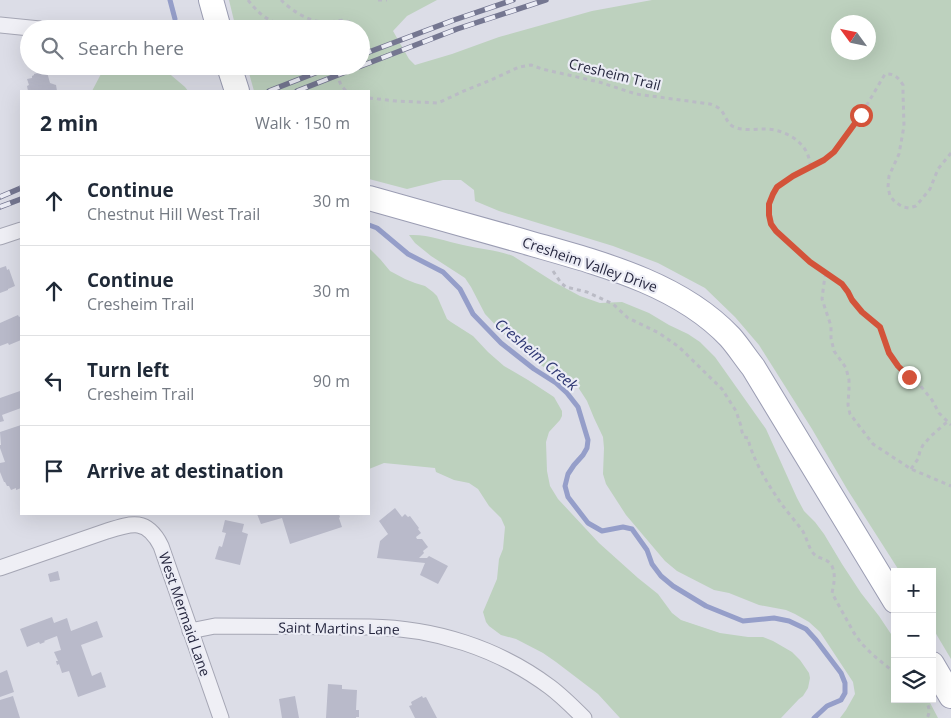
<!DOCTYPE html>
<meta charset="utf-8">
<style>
body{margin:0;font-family:"Open Sans",sans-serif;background:#f6f6f7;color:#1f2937}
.controls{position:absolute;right:15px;bottom:15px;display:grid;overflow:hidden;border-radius:0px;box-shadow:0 5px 20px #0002}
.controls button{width:45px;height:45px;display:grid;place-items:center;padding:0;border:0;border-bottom:1px solid #e0e1e3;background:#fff;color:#1f2937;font:25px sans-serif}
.compass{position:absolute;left:831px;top:15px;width:45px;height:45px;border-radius:50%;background:#fff;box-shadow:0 5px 20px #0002;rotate:303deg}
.stop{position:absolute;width:15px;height:15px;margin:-11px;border:4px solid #d3533a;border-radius:50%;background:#fff}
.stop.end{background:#d3533a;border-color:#fff;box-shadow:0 1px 5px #0008}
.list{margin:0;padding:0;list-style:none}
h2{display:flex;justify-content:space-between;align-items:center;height:65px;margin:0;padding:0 20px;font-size:21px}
h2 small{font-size:16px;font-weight:400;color:#747a83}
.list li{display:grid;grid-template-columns:32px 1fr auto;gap:15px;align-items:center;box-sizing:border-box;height:90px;padding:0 20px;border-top:1px solid #e0e1e3}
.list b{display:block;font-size:19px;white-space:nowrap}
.list p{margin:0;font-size:16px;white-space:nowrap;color:#747a83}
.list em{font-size:16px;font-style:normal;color:#747a83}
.icon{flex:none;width:28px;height:28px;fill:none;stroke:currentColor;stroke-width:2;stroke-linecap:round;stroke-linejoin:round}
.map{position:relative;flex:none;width:951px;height:718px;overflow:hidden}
.search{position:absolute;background:#fff;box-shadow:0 5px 20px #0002;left:20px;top:20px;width:350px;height:55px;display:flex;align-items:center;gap:12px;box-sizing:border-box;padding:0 18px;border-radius:28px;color:#747a83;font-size:19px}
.panel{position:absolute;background:#fff;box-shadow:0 5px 20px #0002;left:20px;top:90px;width:350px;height:425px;border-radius:0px}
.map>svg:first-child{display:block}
</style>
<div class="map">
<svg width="951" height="718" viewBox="0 0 951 718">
<rect width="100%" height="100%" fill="#dcdde7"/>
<path fill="#bdd1be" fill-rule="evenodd" d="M229,0H437L407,16L393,31L409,59L415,65L452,54L499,37L592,11L652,0H951V659L932,627V572H900L847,489L812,429L759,345L735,317L705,288L658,263L613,246L499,211L475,201L474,190L461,180H443L407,189L369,179V91H254L247,66H361V29H236ZM868,22V52H838V22Z
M108,66H131L146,69H160L165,70L185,87L188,91H92L102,72Z
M409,235C428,234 445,241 463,245C480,249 497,250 513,256L554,282L580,296L600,303L622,302L649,313L669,325L688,334L700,342L715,357L766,429L797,498L804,511L815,522L824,534L842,564L861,593L879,616L895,640V699H928L938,718H840L846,710L855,694L853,682L820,632L809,622L795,614L786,610L759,605L729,593L714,590L677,571L665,561L626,515L606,484L603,474L604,448L603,437L594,418L587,401L576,384L572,380L552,372L539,364L505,335L485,314L471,287L465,278L431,256L415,243Z
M369,248L380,259L390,271L405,279L415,283L425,286L433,292L437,296L447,319L451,322L473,336L488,352L504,366L528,380L554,397L562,411V416L560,420L549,432L546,442L547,471L550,486L558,499L599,543L638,578L658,594L672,613L681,620L720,633L748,637H763L773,641L792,652L800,660L809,673L810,678L808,688L803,696L799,699L781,718H620L598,694L556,662L543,653L516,639L501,635L489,626L486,622L483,612L497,579L499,559L503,549L505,527L501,518L489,506L478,489L469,483L454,480L436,472L435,468L384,463L369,469Z"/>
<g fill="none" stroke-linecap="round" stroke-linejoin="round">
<path stroke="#959ec9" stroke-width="5" d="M170,0L175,19
M369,225L377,228L408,254L443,272L460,289L473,314L501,343L534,369L556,383L567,393L578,407L588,440L587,448L583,455L574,465L568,474L565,486L568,497L588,523L602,531L623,527L632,529L647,550L652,564L661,576L673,586L706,606L743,621L774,618L789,621L806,629L816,640L841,673L845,683V693L841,700L827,706L814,718"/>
</g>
<path fill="#b9baca" d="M46,71L47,72L50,83L56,85L57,91H28L27,86L29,85L27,79L32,78V76L34,75V74Z
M6,266L7,270L9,269L15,286L8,289V290L0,293V268Z
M18,315L19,317L21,316V340L9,345L8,343L0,346V323Z
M20,391L21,394V408L2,415L4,421L0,422V398Z
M21,425V488L16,490V488L11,490L9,486H7L5,482H4L0,472V463L5,462L0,448V445H1L0,432Z
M395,508L402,517L405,514L408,517L410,516L419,528L418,529L421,533L416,537L417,539H422L428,547L423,551L424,553L419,558H427L429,556L448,566L438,584L420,575L425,563L377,558L380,541L388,534L379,521Z
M257,514H339L340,517L339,518L342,527L290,544L282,518L261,524Z
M225,520L244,524L242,532L248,534L240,565L215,559L219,546L222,547L226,533L222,532Z
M58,571L60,580L50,582L48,574Z
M52,617L54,623L67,618L71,631L97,621L103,637L81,645L92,676L101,672L106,687L78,697L69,671L62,673L59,664L57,665L56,661H58L54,652L61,650L57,636L44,641L45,642L40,644L39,642L27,647L20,629Z
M7,670L14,692L0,697V673Z
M328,684L342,685V689L357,690L356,710H359V717H356V718H326Z
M13,696L20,718H0V700Z
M295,696L299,718H282L279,699Z
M422,696L423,698L426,697L437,718H415L409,706L412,705L411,702Z"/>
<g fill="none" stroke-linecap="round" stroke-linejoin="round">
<defs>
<path id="street" d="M0,25L40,29
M0,237L21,230
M0,568L107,531C132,523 147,518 161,546L221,718
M190,631L215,626L370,627C434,628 498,648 550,687C562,696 573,707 584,718"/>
<path id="primary" d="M211,0L219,29
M229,66L237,91
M369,198C420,212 471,227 522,241C594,262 677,281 730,337C738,346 745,357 753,367L895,601
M932,664L951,696"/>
</defs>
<use href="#street" stroke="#a5a6b4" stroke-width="17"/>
<use href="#primary" stroke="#9b9db3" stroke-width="26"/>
<path stroke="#babbc5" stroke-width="3" stroke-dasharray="4 4" stroke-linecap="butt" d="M248,0C264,20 270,21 293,29
M281,0C291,10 308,21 322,22C333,24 343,16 352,24V29
M378,0H387
M333,66L341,85L346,91
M369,98L396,101L438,103L466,90L491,80L519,67L531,65L542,69L599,82L636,94L710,104C713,105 718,107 720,109C726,115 726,123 734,127C744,131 755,129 765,129C781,129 800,138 807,153C809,157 810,163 811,168
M951,153L938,169L930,189L916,206L909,208L903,207L895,202L890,196L888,187L889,176L899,154L904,126L903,93V85C899,78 894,73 885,74L861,115L834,152L824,160L793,176L777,187L773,194L769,204V215L771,224L776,231L810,262L842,284L848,292L852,300L862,312L880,327L889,353L898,366L919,384L932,400L939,413L951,425
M553,271L561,283L566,287L587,292L613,304L628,318L659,333L679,347L722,389L736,411L741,426L742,432L744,437L748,438C752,459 770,488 783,506C789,514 796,522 802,530C807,537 808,548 814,554C819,560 827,557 832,566C836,576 834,583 832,593L854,633L862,644L873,655L895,673
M826,273L824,283L822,299L831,326V338L834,351L846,368L849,380V388L848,405L850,414L873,444L911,469L951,486
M911,469L918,459L920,451L923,445L931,436L947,422
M923,699C929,704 931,711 927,718"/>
<use href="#street" stroke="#efeff5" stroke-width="15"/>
<use href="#primary" stroke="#fff" stroke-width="24"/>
<defs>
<path id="rail" d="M361,55L454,20L513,0
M361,66L457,29L546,0
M269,91L333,66
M297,91L361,66
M0,197L21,188
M0,207L21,199"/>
</defs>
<use href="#rail" stroke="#757791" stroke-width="5.5"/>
<use href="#rail" stroke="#ebecf5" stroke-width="4" stroke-dasharray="11" stroke-linecap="butt"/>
</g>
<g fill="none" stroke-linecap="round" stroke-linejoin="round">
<path stroke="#d3533a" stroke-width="6" d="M861,115L834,152L824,160L793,176L777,187L773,194L769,204V215L771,224L776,231L810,262L842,284L848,292L852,300L862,312L880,327L889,353L898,366L909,377"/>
</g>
<g text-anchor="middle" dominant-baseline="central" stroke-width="4.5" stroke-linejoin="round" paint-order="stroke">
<g font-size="14" fill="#25263e" stroke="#ebecf5">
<text transform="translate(615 74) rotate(14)">Cresheim Trail</text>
<text transform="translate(590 264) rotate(19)">Cresheim Valley Drive</text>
<text transform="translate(185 614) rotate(71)">West Mermaid Lane</text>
<text transform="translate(339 628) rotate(1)">Saint Martins Lane</text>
</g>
<g font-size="15" font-style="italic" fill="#2e3773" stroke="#ebecf5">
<text transform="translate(537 354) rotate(40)">Cresheim Creek</text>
</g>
</g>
</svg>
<div class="controls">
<button>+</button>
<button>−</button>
<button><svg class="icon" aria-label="layers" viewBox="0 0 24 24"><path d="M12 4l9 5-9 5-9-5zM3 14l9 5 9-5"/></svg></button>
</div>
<svg class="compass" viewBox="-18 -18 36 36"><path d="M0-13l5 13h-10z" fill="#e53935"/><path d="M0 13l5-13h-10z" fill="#747a83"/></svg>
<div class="stop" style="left:861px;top:115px"></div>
<div class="stop end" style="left:909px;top:377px"></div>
<div class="search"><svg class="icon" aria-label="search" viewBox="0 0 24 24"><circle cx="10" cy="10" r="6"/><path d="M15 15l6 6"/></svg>Search here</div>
<section class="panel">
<h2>2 min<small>Walk · 150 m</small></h2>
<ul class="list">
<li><svg class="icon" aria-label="ahead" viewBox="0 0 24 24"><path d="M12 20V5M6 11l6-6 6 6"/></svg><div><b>Continue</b><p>Chestnut Hill West Trail</p></div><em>30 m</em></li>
<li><svg class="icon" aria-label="ahead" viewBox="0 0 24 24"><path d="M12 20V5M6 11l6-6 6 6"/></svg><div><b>Continue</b><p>Cresheim Trail</p></div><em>30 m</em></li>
<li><svg class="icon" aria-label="left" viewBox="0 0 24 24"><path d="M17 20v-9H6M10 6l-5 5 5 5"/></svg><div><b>Turn left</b><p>Cresheim Trail</p></div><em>90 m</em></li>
<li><svg class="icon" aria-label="arrive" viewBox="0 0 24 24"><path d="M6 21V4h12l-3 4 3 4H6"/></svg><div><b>Arrive at destination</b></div></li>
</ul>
</section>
</div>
